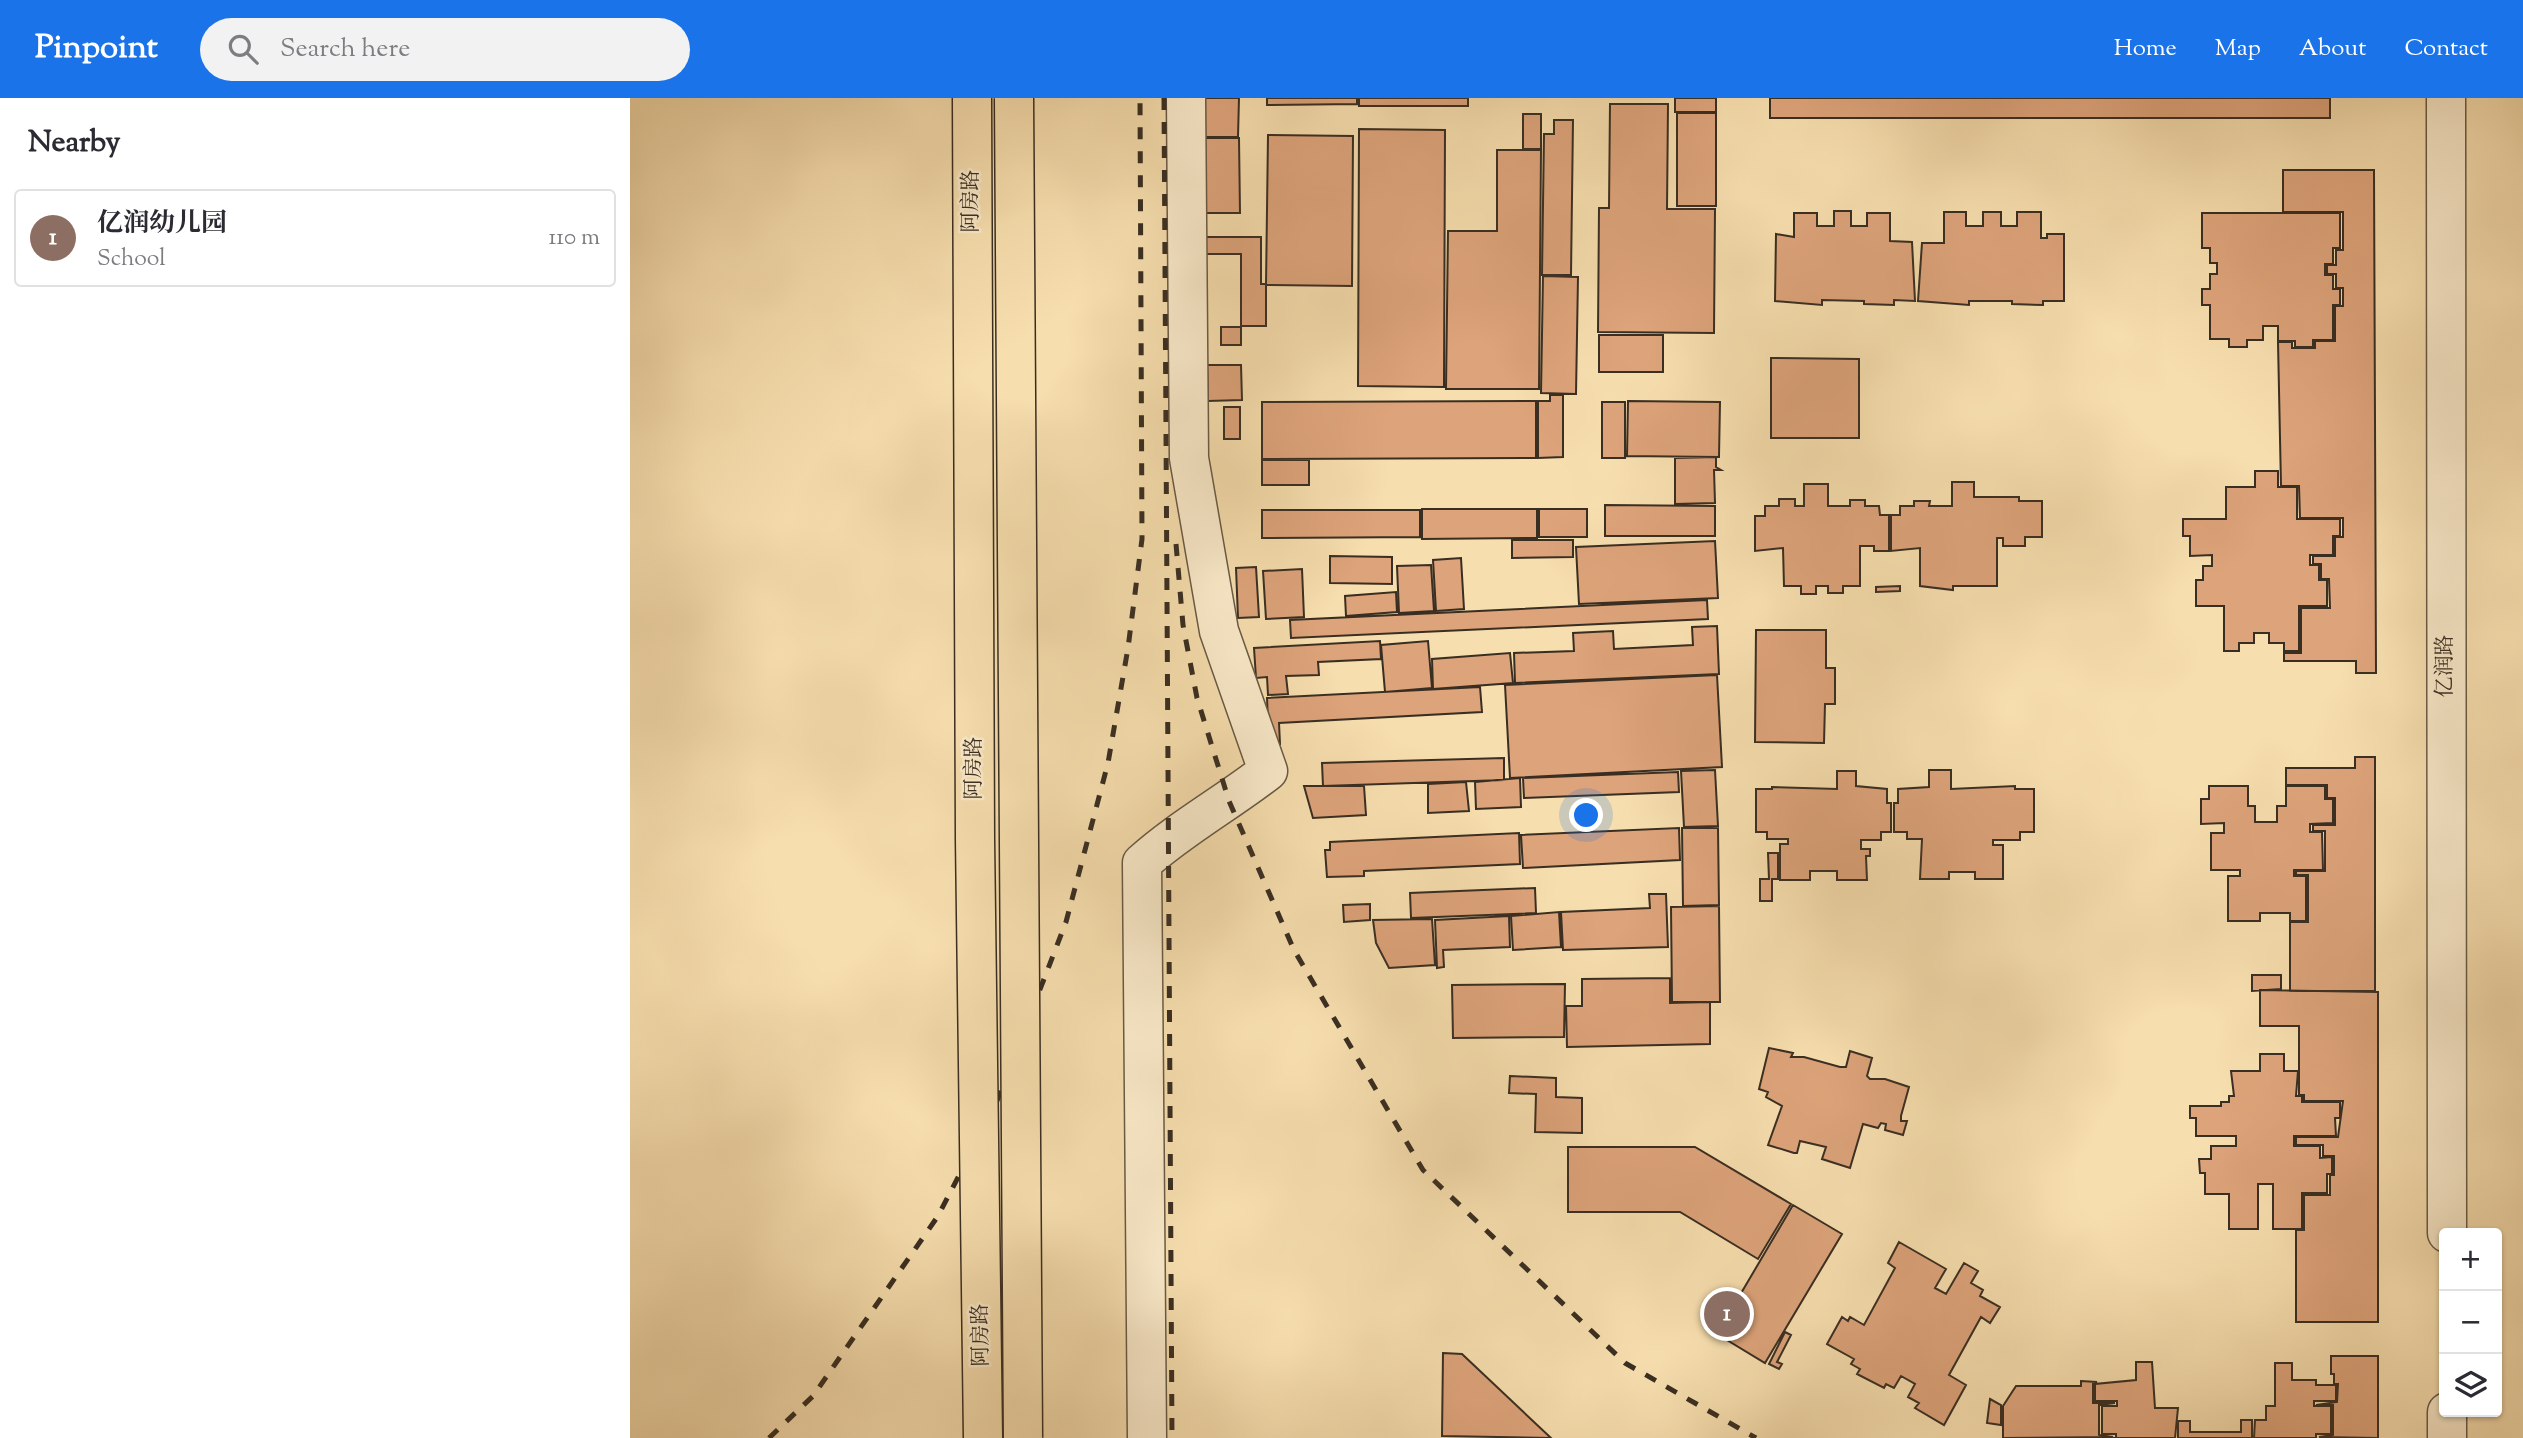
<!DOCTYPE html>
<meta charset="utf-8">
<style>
body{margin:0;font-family:"Sorts Mill Goudy","Noto Serif SC",serif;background:#f2f2f3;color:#2b2b33}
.controls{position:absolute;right:21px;bottom:21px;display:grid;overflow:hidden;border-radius:7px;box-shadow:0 2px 5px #0004}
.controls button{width:63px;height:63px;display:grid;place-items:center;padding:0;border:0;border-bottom:2px solid #e1e1e2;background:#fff;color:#2b2b33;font:35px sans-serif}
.you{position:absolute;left:957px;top:718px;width:24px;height:24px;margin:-18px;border:5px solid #fff;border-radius:50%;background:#1a73e8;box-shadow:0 0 0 10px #1a73e833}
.badge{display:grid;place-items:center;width:46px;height:46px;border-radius:50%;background:#1a73e8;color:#fff;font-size:23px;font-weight:700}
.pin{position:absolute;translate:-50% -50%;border:4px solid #fff;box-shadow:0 2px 7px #0006}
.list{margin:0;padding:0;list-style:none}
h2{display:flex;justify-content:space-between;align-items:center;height:91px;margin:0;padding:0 28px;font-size:30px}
h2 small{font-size:23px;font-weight:400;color:#7c7c81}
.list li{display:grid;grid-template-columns:46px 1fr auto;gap:21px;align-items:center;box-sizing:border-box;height:98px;margin:0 14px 14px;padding:0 14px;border:2px solid #e1e1e2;border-radius:7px}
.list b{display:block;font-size:26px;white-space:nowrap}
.list p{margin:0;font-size:23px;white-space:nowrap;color:#7c7c81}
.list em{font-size:23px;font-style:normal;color:#7c7c81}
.icon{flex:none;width:38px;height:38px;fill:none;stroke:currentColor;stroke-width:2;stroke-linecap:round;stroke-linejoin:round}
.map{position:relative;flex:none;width:1893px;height:1340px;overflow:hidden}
header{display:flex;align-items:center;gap:42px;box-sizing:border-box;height:98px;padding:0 35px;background:#1a73e8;color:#fff}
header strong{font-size:33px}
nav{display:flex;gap:38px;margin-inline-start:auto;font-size:24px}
.search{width:490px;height:63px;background:#f2f2f3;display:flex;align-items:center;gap:18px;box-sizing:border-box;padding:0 24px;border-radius:38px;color:#7c7c81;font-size:26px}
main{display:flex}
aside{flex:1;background:#fff}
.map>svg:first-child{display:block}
</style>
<header>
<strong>Pinpoint</strong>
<div class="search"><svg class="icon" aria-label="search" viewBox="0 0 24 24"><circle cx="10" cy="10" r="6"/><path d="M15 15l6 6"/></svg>Search here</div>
<nav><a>Home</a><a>Map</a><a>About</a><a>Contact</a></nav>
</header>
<main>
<aside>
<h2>Nearby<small></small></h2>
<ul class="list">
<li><span class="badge" style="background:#8d6e63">1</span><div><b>亿润幼儿园</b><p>School</p></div><em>110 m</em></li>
</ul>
</aside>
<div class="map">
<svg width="1893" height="1340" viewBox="0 0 1893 1340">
<rect width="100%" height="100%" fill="#f7deae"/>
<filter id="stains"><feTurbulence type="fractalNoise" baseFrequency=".00286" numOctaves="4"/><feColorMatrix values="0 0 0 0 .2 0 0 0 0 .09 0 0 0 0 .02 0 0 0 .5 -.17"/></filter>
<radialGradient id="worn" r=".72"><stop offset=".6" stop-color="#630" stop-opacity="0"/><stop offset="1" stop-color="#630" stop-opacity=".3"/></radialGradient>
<path fill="#dda37a" stroke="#392e22" stroke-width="2" d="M575,0H609L608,39H575Z
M637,0H727V6L637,7Z
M729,0H838V8H729Z
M1045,0H1086V14H1045Z
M1140,0H1700V20H1140Z
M980,6H1038L1037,111H1085L1084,235L968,234L969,110H979Z
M1047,15H1086V108H1047Z
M893,16H911V51H893Z
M924,22H943L941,177H912L914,36H924Z
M729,31L815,32L814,289L728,288Z
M638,37L723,38L722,188L636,187Z
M565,40H609L610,115H566Z
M867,52H911L909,291H816L818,133H867Z
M1653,72H1744L1746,575H1726V563H1654V555H1671V510H1700L1699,481H1691V466H1683V458H1705V439H1713V420H1670L1669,388H1651L1648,244H1662V250H1685V243H1705V208H1713V190H1706V176H1697V167H1706V152H1713V114H1653Z
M1204,113H1221V128H1237V115H1260V143L1282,144L1285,203L1264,202V207L1234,206V203L1192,202V207L1145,203L1146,136L1164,139V115H1187V128H1204Z
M1314,114H1336V128H1353V114H1371V128H1387V114H1411V140H1417V136H1434V203H1413V207L1382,206V203H1339V207L1288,203L1292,145H1314Z
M1572,115H1710V150H1703V166H1695V177H1703V191H1710V207H1703V242H1683V249H1665V243H1648V228H1633V242H1617V249H1599V241H1580V207H1572V191H1580V176H1587V165H1580V150H1572Z
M567,139H631V186H636V228H611V156H567Z
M913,178L948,179L946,296L911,295Z
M591,229H611V247H591Z
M969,237H1033V274H969Z
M1141,260L1229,261V340H1141Z
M577,267H611L612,302L578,303Z
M920,297H933V359L908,360V303H920Z
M906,303V360L632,361V304Z
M998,303L1090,304L1089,359L997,358Z
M972,304H995V360H972Z
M594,309H610V341H594Z
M1086,359V369L1091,372H1084L1085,405L1045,406V360Z
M632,362H679V387H632Z
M1625,373H1648V389H1667V421H1710V438H1703V457H1680V467H1689V482H1697V508H1669V553H1654V545H1639V535H1624V545H1609V553H1594V508H1566V482H1573V468H1582V457L1560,458V438H1553V421H1596V389H1625Z
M1322,384H1344V399H1389V403H1412V439H1395V448H1373V440H1367V488H1323V492L1290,488V450L1261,453V417H1270V408H1284V403H1300L1299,408H1322Z
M1174,386H1198V408H1220V402H1235V408H1249L1250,417H1259V453H1244V448H1230V488H1213V495H1198V488H1186V496H1171V488H1154L1153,450L1125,453V418H1135V408H1149V401H1165V408H1174Z
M975,407L1085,408V438H975Z
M792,411H907V440L792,441Z
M909,411H957V439H909Z
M632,412H790V439L632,440Z
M882,442H943V459L882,460Z
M1085,443L1088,500L949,506L946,449Z
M700,458L762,459V486L700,485Z
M831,460L834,511L806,513L803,462Z
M801,467L804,513L769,515L767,468Z
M626,469L629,519L608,520L606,470Z
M672,471L674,519L636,521L633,473Z
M1270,488V493L1246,494V489Z
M766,494L767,514L716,518L715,498Z
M1077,502L1078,521L661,540L660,522Z
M1087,528L1089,576L885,585L884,555L944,553L943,535L983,533L984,551L1063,547L1062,529Z
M1126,532H1196V570H1205V606H1195L1194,645L1125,644Z
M750,543L751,561L688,564L689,577L656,578L658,596L638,597L637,579L626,580L624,550Z
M798,543L802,590L755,594L751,547Z
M880,555L883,585L803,591L802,561Z
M1087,577L1092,669L880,680L875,587Z
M850,589L852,614L649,625L650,646H639L637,600Z
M1725,659H1745V893H1660V824H1678V777H1666V773H1695V733H1683V727H1705V700H1697V687H1656V670H1725Z
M874,660V682L693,688L692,665Z
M1085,672L1088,728L1054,729L1051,673Z
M1299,672H1321V691L1385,688V691H1404V734H1390V742H1363V747H1373V781H1345V774H1319V781H1290L1292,741H1277V734H1264V705H1268V691L1299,689Z
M1207,673H1226V688L1257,691V705H1261V734H1251V742H1231V751H1240V758H1236L1237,782H1207V773H1180V782H1150V746H1158V741H1137V734H1126V691H1142V689L1207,691Z
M1048,674L1049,694L894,700L893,680Z
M890,680L891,709L846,711L845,684Z
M836,684L839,713L798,715V686Z
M674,688H734L736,717L683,720Z
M1579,688H1618V708H1625V724H1647V708H1656V688H1695V701H1703V725L1680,726V734H1692L1693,772H1664V778H1676V823H1660V815H1630V823H1598V778H1610V772H1581V735H1594V725L1571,726V701H1579Z
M1049,730L1050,762L893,770L891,737Z
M1052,730H1088L1089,807L1053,808Z
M889,735L890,766L734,773V778L697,779L695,752H700V744Z
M1138,755H1148V781H1142V803H1130V781H1139Z
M905,790L906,815L781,820L780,795Z
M1019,796H1036L1038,849L933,852L931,814L1020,810Z
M740,806V822L714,824L713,807Z
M1089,808L1090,904H1042L1041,809Z
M929,814L931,849L883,852L881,818Z
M879,818L880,849L813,852L814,869L807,870L805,822Z
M802,821L805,867L759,870L746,845L743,822Z
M1622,877H1651V891L1622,893Z
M1040,880V905L1080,904V946L937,949L936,908H952V881Z
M935,886L934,939L823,940L822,887Z
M1630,892L1748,894V1224H1666V1132H1674V1097H1700V1077H1704V1058H1693V1047H1666V1039H1708L1713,1003H1674V997H1669V928H1630Z
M1139,950L1163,955L1161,959H1174L1210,969H1216L1220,953L1242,960L1237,978L1240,981H1255L1279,989L1271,1018V1023H1277L1273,1037L1255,1032L1256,1026L1251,1025L1248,1030L1233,1026L1220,1070L1192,1061L1196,1049L1170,1043L1167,1055H1164L1138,1047L1152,1008L1136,999L1138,994L1129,991Z
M1630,956H1654V973H1668L1666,998H1672V1004H1710V1020H1705L1706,1038H1664V1048H1690V1060L1702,1059V1076H1697V1095H1672V1131H1643V1086H1628V1131H1599V1096H1575V1075H1570L1569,1061H1581V1048H1606V1038H1566V1020H1560V1008H1591V1004H1599V998H1604L1601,973H1630Z
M880,978L926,980V999L952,1000V1035L905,1034L906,996L879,995Z
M938,1049H1065L1161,1106L1128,1161L1050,1114H938Z
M1163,1107L1212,1136L1135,1265L1087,1236Z
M1269,1144L1316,1171L1305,1190L1316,1196L1334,1165L1348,1173L1341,1185L1353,1192L1350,1198L1370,1209L1360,1225L1351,1219L1319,1277L1336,1287L1314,1327L1285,1310L1289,1305L1278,1299L1285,1286L1271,1278L1264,1290L1256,1286L1254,1290L1227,1276L1230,1271L1221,1266L1224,1261L1197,1246L1212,1219L1218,1223L1220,1219L1234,1227L1265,1170L1258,1165Z
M1155,1234L1161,1237L1147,1264L1152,1266L1149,1271L1139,1266Z
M813,1255L832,1256L921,1340L812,1338Z
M1701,1258H1748V1340L1689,1339L1703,1337V1307H1686L1707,1304L1708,1286H1704V1276H1701Z
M1506,1264H1522L1525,1310H1548L1545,1340H1471H1486V1336H1472V1308H1487V1303H1465V1286L1506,1282Z
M1645,1265H1662V1282H1686V1287H1706V1303H1684V1308H1701V1336H1686V1340H1624L1625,1322H1636V1308H1645Z
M1451,1283L1467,1284L1463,1285V1305H1485L1469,1307V1337L1483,1339L1373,1340V1308L1386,1288H1451Z
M1360,1301L1371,1307V1327L1357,1325Z
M1611,1322H1622V1340H1548V1323H1560V1334H1611Z"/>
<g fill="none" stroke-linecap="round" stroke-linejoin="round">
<defs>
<path id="minor" d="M1816,0L1817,1135
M1817,1314V1340
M517,1340L512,765C551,730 597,705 638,673L589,533L559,360L556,0"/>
</defs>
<use href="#minor" stroke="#685a45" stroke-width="41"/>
<use href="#minor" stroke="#faeaca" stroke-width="38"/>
<path stroke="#392e22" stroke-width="5" stroke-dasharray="12 12" stroke-linecap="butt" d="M534,0L542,1340
M546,446L553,527L567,600L599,703L664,852L793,1072L995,1265L1126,1340
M139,1340L183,1298L308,1118L365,1008L436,824L478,665L498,550L512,441L510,0"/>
<defs>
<path id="major-bridge" d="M342,0L345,741L353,1340
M384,0L393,1340"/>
</defs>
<use href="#major-bridge" stroke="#392e22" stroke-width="41" stroke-linecap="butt"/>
<use href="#major-bridge" stroke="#f7deae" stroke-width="38"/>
</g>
<g text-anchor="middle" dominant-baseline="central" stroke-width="5" stroke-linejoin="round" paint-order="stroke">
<g font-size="21" fill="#392e22" stroke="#faeaca">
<text transform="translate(342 103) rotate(-90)">阿房路</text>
<text transform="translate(1816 568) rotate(-90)">亿润路</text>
<text transform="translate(345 670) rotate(-90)">阿房路</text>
<text transform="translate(352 1237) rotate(-91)">阿房路</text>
</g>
</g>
<rect width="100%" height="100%" filter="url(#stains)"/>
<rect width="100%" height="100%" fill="url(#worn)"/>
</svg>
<div class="controls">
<button>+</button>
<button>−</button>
<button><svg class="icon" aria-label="layers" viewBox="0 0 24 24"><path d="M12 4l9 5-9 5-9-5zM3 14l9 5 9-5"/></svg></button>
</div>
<div class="you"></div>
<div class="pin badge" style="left:1097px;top:1216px;background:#8d6e63">1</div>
</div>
</main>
